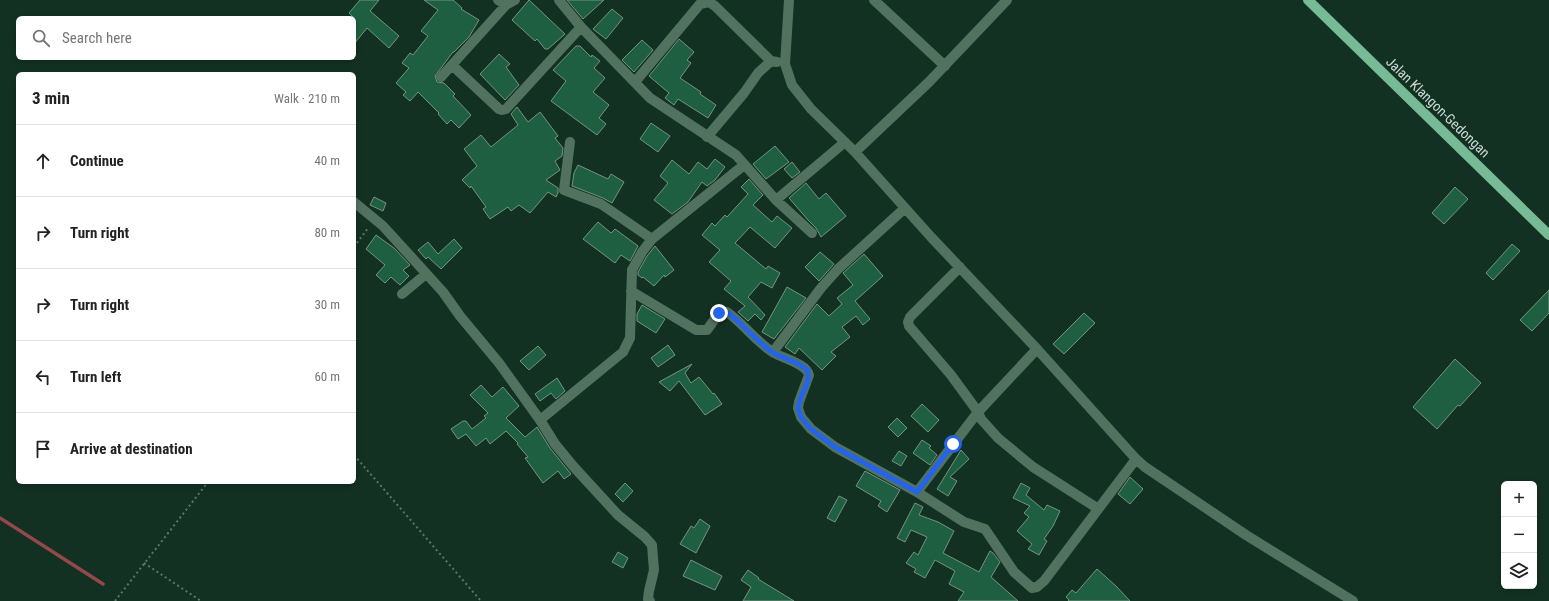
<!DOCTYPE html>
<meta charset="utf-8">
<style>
body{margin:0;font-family:"Roboto Condensed",sans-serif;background:#f6f6f6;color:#222}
.controls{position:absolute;right:12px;bottom:12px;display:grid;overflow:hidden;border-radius:6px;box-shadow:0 2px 6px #0003}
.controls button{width:36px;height:36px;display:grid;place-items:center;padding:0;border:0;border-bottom:1px solid #e0e0e0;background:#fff;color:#222;font:20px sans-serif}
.stop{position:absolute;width:12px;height:12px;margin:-9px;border:3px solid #2563eb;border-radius:50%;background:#fff}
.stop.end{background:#2563eb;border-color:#fff;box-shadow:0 1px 4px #0008}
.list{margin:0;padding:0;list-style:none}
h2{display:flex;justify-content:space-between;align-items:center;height:52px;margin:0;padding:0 16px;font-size:17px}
h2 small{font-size:13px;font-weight:400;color:#767676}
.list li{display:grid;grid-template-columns:26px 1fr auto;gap:12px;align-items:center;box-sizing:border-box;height:72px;padding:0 16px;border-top:1px solid #e0e0e0}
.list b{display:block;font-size:15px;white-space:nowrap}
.list em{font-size:13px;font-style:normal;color:#767676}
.icon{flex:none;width:22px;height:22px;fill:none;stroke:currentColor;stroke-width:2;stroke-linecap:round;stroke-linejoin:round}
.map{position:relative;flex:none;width:1549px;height:601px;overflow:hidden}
.search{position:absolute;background:#fff;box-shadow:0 2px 6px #0003;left:16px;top:16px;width:340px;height:44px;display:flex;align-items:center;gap:10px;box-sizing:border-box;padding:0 14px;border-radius:6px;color:#767676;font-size:15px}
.panel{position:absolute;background:#fff;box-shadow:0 2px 6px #0003;left:16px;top:72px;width:340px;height:412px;border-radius:6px}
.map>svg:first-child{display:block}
</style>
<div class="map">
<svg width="1549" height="601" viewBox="0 0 1549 601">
<rect width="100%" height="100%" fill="#133122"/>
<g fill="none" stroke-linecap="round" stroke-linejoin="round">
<path stroke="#944849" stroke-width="3.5" d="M0,518L103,584"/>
</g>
<path fill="#1f5f41" stroke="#749482" d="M360,0H379L370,11L399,36L389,48L367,28L354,44V18L349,13Z
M424,0H453L462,8L461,9L479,20L469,37L454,52H453L435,76L437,82L444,83L455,94L453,96L471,115L459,128L451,120L447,124L438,114L439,113L418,92L410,101L403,95L406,92L396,83L409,68L402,63L410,53L413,55L428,36L421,31L438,10Z
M529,0L565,34L548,49H545L537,39L535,41L512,20Z
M567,0H604L583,19Z
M612,9L623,18L606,39L593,29Z
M679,39L694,52L687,60L691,63L680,78L701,92L700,94L716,105L708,118L678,99L674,105L665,98L669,93L649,76Z
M642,40L653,50L634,72L622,60Z
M576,46H580L591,57L592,55L600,61L594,68L605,78L593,92L609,105L599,118L606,124L597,135L551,101L566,81L553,70Z
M499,54L510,64L506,67L519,85L505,100L480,74Z
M517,107L528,122L540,112L558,136L555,138L563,148L562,156L555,161L560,170L546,180L558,188V193L556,197L548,192L530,213L519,205L511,211L508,207L490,219L483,209L486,207L471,186L470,188L462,180L477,166L464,149L481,135L491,147L518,125L511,114Z
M651,123L670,136L658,152L640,139Z
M775,146L789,162L766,179L753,164Z
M715,159L725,167L715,180L707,186L702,182L688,202L672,214L654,200L668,183L660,176L672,160L689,174L698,162L707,169Z
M792,162L800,172L792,178L784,169Z
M578,165L608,179L611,174L624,182L612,203L603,198L572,186L574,173Z
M749,179L763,195L753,205L772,222L777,216L792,228L775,248L750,227L735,243L766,269L768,266L780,273L772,288L761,282L748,297L765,315L761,320L755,314L748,321L738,312L745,306L724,289L731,281L709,262L720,250L702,235L712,223L715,226L725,215L727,217L748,194L741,187Z
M806,183L819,199L826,193L846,216L821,237L816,228L808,220L789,198Z
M1455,187L1468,199L1444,224L1432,213Z
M374,197L386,203L383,211L370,205Z
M598,222L611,233L615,229L638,246L630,261L621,255L615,263L583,239Z
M376,235L394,248L410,265L403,270L409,276L400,285L391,277L385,283L376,275L385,265L366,249Z
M454,239L462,248L441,269L428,257L426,259L418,250L428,242L438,254Z
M1512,244L1520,251L1493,280L1486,273Z
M655,246L674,270L665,277L664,275L654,286L643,277L642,278L638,275V272L647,256Z
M820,252L834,264L819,281L805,267Z
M864,254L883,276L855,301L870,319L863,325L856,316L842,327L850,337L831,352L836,356L822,370L799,348L795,354L785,347L817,304L829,316L842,304L837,298L853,285L843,273Z
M787,287L806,298L774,339L762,332Z
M1549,290V313L1532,331L1520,320Z
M642,305L665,319L656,333L637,321V314Z
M1084,313L1095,323L1064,354L1053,344Z
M668,345L675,355L658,367L651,358Z
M538,346L546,355L529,370L520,361Z
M1455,359L1481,383L1460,406L1458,405L1437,429L1413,407Z
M692,364L685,373L691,383L699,377L713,394L714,393L722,404L705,415L679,381L670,391L659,382Z
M557,378L565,391L556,399L551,393L540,401L535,394Z
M481,385L492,397L503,387L519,406L506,418L525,437L537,427L550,448L571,474L564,479L558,471L543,483L525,458L528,457L517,444L518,443L506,431L490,444L486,438L476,446L466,434L458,439L451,429L463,421H466L472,429L486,418L484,416L488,413L470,395Z
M922,404L939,420L928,432L911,416Z
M897,418L907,428L898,437L888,427Z
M922,440L931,446L929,448L937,455L930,465L913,453Z
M961,450L969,459L950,477L957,481L948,496L937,489Z
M899,451L907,456L901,466L892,461Z
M865,471L900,490L887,512L878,506L881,501L856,486Z
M1130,477L1143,489L1130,504L1118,494Z
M625,483L633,491L623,502L615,494Z
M1021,483L1030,488L1026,495L1044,510L1047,505L1060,511L1053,526L1044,539L1047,541L1039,555L1028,549L1032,544L1017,531L1029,517L1024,513L1030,506L1013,498Z
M839,496L847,500L835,522L827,518Z
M915,503L923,507L919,515L938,522L954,531L943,553L979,572L990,551L993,553L1000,562L991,577L1018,601H958L964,592L949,584L955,571L935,560L925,578L914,572L916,569L906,563L914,552L918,555L927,537L911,530L905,542L897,538Z
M700,519L710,526L696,553L680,544L691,526L694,528Z
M618,552L628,558L623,568L612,562Z
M691,560L722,576L715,590L683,576Z
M1097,569L1116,586L1130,601H1068L1069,600L1066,597L1072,590L1076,593Z
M748,570L759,578L758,579L794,601H743L751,587L741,580Z"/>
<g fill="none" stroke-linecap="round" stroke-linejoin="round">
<path stroke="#5d7669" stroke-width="2" stroke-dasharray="2 3" stroke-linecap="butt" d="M354,247L368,228
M354,455L481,601
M144,563L201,601
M115,601L208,482"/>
<path stroke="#527260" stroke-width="10" d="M498,0L506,5L515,0
M559,0L581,27L650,98L736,155L776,200L812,233
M789,0L785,64L792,85L811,109L855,152L931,237L1037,349L1136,459L1145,467L1246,535L1353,601
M874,0L945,66
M452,65L499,109L502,110L506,109L581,27
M441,77L506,5
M635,82L700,4L709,2L715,6L771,61
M707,137L744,93L758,73L771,61L777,62
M570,142L564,190L601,204L652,239
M855,152L929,82L1007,0
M776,200L845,142
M354,202L383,226L443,292L460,316L499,363L540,420L555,444L573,466L618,515L645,537L652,545L654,570L649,591L648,599L650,601
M960,267L910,317L908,322L909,326L951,375L978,412L981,419L998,438L1033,467L1097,508
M631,291L696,330H707L719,313L727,312C744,324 756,342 774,353C783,358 807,364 809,375L799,402L798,408L801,417L811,429L835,447L917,492L964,522L985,529L1014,572L1032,588L1037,587L1044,581L1136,459
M402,294L426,274
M773,352L821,288L838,269L905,208
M540,420L623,352L630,338L632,270L642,252L652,239L744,165
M917,492L978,412L1037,349"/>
<path stroke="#77ba96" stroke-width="10" d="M1308,0L1549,235"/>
</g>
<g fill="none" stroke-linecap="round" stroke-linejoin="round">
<path stroke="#2563eb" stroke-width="5" d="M719,313L727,312C743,324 755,340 772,352C783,359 799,361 808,371V381L801,397L798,408L801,417L811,429L835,447L917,492L953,444"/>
</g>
<g text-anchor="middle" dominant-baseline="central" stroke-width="3" stroke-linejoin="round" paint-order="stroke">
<g font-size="14" fill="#cbdcd2" stroke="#133122">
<text transform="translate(1438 107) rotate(44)">Jalan Klangon-Gedongan</text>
</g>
</g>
</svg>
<div class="controls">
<button>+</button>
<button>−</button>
<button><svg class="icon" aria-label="layers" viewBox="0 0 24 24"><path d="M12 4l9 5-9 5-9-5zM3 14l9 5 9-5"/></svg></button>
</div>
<div class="stop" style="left:953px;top:444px"></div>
<div class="stop end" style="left:719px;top:313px"></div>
<div class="search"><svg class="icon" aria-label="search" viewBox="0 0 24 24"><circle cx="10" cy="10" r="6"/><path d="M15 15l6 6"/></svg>Search here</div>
<section class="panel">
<h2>3 min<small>Walk · 210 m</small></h2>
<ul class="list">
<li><svg class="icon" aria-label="ahead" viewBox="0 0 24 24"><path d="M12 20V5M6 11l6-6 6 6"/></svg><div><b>Continue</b></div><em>40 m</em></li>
<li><svg class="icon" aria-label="right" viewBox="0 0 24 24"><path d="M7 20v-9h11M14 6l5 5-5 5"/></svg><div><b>Turn right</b></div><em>80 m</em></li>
<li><svg class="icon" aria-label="right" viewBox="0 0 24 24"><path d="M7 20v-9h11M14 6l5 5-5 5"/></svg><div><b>Turn right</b></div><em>30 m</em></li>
<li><svg class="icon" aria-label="left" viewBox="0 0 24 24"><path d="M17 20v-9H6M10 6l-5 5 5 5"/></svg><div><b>Turn left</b></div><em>60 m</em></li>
<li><svg class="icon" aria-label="arrive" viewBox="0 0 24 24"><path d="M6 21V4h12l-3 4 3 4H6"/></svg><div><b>Arrive at destination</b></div></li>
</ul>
</section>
</div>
